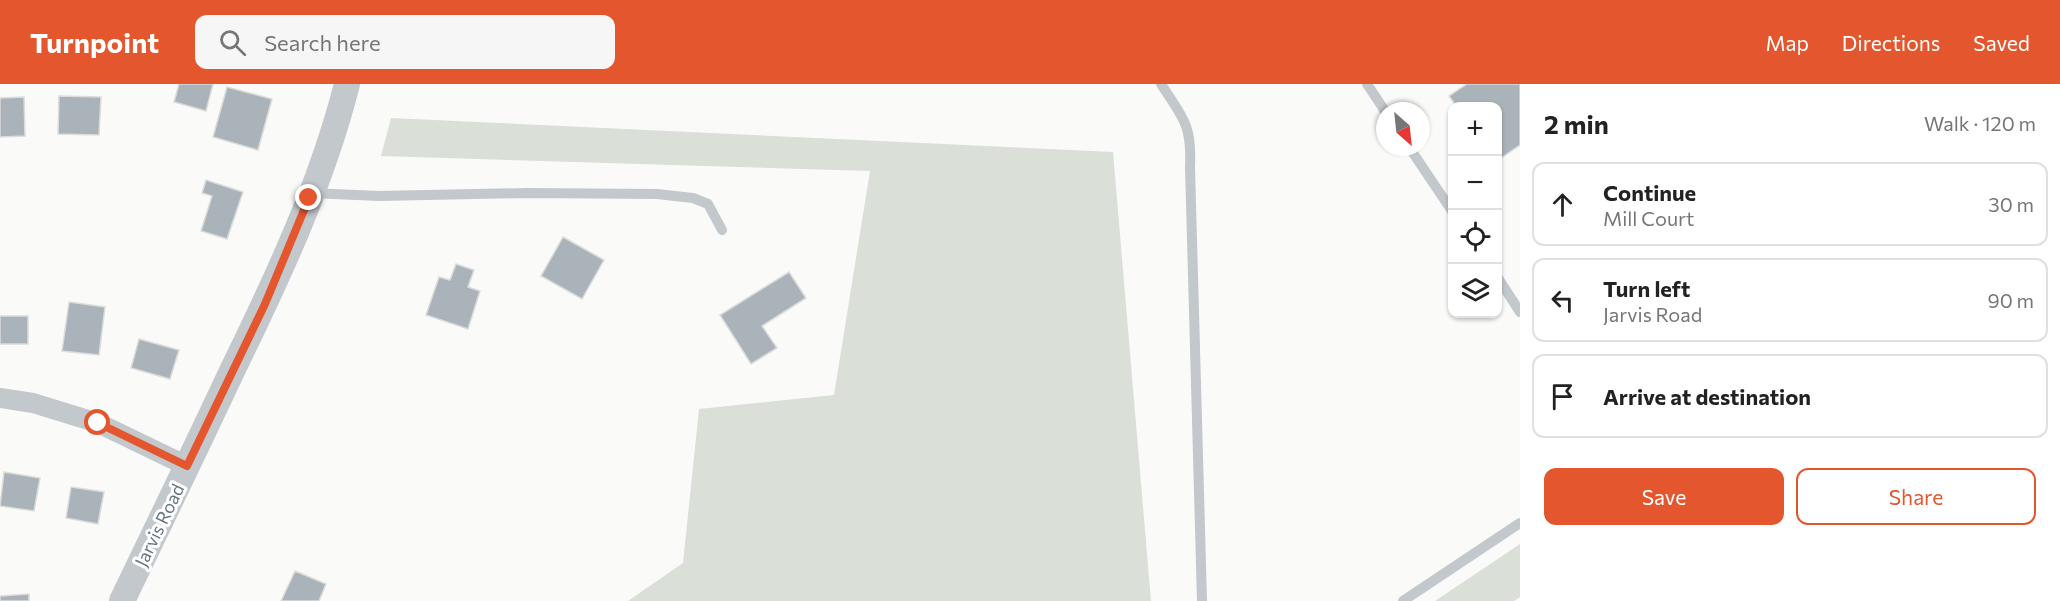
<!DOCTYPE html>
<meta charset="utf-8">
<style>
body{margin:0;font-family:Commissioner,sans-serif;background:#f6f6f6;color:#222}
.controls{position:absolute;right:18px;top:18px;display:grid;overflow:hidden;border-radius:12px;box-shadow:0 2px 4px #0004}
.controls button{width:54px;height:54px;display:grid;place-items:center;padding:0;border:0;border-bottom:2px solid #e0e0e0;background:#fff;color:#222;font:30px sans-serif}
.compass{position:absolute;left:1376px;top:18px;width:54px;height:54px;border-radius:50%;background:#fff;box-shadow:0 2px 4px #0004;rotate:153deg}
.stop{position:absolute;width:18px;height:18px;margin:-14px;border:4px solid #e4572e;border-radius:50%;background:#fff}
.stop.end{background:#e4572e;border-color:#fff;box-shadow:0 2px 6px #0008}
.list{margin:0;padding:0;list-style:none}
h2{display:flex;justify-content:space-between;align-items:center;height:78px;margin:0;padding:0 24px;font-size:26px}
h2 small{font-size:20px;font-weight:400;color:#767676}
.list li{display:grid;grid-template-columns:39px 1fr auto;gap:18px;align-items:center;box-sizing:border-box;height:84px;margin:0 12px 12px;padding:0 12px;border:2px solid #e0e0e0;border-radius:12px}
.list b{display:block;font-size:22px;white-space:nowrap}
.list p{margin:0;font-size:20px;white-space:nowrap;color:#767676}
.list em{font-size:20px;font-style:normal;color:#767676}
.actions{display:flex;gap:12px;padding:18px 24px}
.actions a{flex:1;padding:14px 0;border:2px solid #e4572e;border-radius:12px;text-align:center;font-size:21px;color:#e4572e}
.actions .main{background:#e4572e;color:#fff}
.icon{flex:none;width:33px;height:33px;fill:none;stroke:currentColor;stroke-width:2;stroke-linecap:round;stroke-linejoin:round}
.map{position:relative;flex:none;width:1520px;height:517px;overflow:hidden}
header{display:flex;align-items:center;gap:36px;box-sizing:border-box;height:84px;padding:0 30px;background:#e4572e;color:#fff}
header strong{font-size:28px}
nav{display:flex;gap:33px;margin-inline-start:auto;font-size:21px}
.search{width:420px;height:54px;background:#f6f6f6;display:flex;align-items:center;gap:15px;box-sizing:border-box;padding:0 21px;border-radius:12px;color:#767676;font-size:22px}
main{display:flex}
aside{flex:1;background:#fff}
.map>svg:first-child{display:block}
</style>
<header>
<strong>Turnpoint</strong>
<div class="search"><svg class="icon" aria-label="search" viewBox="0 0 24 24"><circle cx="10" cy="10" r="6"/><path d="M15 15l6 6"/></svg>Search here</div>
<nav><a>Map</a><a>Directions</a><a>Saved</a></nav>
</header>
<main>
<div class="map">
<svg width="1520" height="517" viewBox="0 0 1520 517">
<rect width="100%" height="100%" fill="#fafaf8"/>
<path fill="#dadfd7" d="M391,34L1113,68L1151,517H628L683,479L699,325L834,311L870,87L381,72Z
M1520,460V513L1514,517H1435Z"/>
<path fill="#aab3b9" stroke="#dcdcda" stroke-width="1.5" d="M179,0H213L206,27L174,18Z
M1467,0H1520V61L1498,76V22H1456L1449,12Z
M227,3L272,15L258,66L213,53Z
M59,12L101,13L99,51L58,50Z
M24,13L25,52L0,53V14Z
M206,96L243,108L227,155L201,147L212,112L202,109Z
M563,153L604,176L582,215L541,192Z
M456,180L474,186L468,203L480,207L468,245L426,231L439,193L450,196Z
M789,188L806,214L762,242L777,264L751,280L720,231Z
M69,218L105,223L99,271L62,267Z
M0,232H28V260H0Z
M139,255L179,266L170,295L131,284Z
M4,388L40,394L34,427L0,422Z
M71,403L104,408L98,440L66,434Z
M295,487L326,500L319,517H281Z
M29,510V517H0V512Z"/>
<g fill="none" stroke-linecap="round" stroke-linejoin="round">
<path stroke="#c3c8cc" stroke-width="10" d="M1161,0C1183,34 1192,40 1190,83L1202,517
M1367,0L1385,27
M1409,63L1452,127
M311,109L379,112L527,109L657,110L693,114L708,120L722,146
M1498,194L1520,228
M1403,517L1520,439"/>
<path stroke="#c3c8cc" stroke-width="20" d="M0,314L33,319L98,339L187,382"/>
<path stroke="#c3c8cc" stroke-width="26" d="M122,517C159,440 196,364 232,287C277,195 322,99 347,0"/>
</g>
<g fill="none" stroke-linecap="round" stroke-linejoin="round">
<path stroke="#e4572e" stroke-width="8" d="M98,339L187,382L265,220L309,114"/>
</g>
<g text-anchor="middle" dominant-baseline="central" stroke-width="6" stroke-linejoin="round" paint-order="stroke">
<g font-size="18" fill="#657683" stroke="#fff">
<text transform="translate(159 441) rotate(-64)">Jarvis Road</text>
</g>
</g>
</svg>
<div class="controls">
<button>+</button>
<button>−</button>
<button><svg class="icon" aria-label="locate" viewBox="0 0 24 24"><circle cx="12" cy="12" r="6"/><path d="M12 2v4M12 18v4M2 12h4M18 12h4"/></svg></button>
<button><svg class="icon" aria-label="layers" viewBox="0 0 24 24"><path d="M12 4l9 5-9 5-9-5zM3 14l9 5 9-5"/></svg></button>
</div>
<svg class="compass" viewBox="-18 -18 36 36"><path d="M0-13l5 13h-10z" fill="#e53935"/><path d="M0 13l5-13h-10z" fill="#767676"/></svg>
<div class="stop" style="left:98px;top:339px"></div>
<div class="stop end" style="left:309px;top:114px"></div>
</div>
<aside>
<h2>2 min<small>Walk · 120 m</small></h2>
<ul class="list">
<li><svg class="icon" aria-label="ahead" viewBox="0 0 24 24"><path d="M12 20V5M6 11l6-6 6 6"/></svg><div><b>Continue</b><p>Mill Court</p></div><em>30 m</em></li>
<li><svg class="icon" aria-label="left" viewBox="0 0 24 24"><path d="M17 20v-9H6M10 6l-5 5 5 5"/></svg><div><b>Turn left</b><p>Jarvis Road</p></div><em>90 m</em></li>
<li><svg class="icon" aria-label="arrive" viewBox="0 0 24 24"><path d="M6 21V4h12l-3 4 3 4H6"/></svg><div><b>Arrive at destination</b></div></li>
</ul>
<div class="actions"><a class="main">Save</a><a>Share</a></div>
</aside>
</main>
